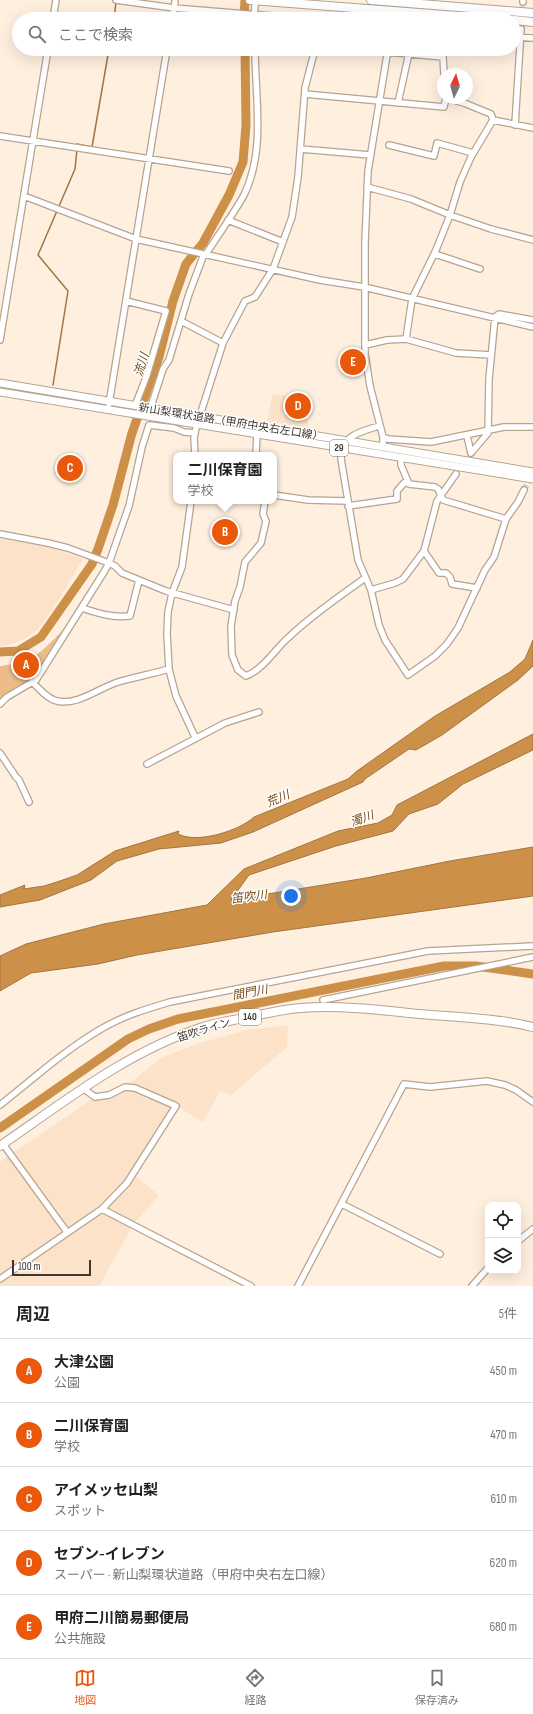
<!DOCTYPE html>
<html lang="ja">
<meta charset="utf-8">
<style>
body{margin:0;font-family:"Sofia Sans Condensed","Noto Sans JP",sans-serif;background:#f6f6f6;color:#222}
.controls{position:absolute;right:12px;bottom:12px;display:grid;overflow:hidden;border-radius:8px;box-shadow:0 4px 16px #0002}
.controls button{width:36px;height:36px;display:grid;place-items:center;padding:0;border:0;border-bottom:1px solid #e0e0e0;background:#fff;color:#222;font:20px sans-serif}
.compass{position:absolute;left:437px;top:68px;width:36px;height:36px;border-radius:50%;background:#fff;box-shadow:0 4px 16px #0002;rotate:5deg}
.scale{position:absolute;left:12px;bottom:10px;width:79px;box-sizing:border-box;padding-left:4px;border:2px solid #3f3730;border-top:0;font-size:11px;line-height:14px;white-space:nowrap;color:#3f3730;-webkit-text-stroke:3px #fff;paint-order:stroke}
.you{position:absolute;left:291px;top:896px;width:14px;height:14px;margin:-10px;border:3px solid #fff;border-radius:50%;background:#1a73e8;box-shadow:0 0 0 6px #1a73e833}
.badge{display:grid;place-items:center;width:26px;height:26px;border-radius:50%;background:#ea580c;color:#fff;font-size:13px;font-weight:700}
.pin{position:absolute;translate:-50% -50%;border:2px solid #fff;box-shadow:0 1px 4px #0006}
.popup{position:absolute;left:173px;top:452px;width:104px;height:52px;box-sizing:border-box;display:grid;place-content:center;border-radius:8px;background:#fff;filter:drop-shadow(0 1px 3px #0005);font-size:13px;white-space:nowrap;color:#767676}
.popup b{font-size:15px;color:#222}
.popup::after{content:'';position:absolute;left:50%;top:100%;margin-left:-8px;border:8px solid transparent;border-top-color:#fff}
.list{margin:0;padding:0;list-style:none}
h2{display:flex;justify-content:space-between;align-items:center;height:52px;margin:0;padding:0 16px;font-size:17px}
h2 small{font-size:13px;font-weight:400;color:#767676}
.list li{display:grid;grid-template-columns:26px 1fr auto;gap:12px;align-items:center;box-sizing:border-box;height:64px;padding:0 16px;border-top:1px solid #e0e0e0}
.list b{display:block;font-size:15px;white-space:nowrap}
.list p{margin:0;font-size:13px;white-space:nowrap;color:#767676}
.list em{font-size:13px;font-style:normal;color:#767676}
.icon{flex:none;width:22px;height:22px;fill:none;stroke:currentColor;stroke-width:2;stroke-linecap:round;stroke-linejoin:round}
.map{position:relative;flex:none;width:533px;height:1286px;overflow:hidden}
.search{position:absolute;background:#fff;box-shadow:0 4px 16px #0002;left:12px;right:12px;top:12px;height:44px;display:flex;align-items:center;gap:10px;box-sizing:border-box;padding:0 14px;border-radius:22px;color:#767676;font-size:15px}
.sheet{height:372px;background:#fff}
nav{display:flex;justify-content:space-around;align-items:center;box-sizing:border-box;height:56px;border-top:1px solid #e0e0e0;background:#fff;font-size:11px;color:#767676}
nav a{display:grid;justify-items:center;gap:2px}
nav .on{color:#ea580c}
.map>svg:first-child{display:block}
</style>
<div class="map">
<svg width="533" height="1286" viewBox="0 0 533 1286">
<rect width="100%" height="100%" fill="#feefdf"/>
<path fill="#fbe2c9" d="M273,394L308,399V428L267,421Z
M0,539L46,546L83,559L55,606L38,629L26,638L15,643L0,646Z
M288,1025L287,1047L231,1095L220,1091L203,1122L177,1106L133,1174L159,1195L133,1225L99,1286H0V1162L95,1097L125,1087L161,1058L200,1043L247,1030Z"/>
<path fill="#ecbc88" d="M63,630L39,670L26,683L0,699V666C34,662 40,653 63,630Z"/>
<path fill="#cd9048" stroke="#a27541" d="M533,640V666L518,680L442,735L416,750L409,749L365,779L363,782L253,832L221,843L159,849L117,861L91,880L40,900L0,907V895L25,885L24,889L44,886L57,882L77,875L115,851L179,831L178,834C197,844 239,831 254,817L348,779L357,771L435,716L510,672L525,659Z
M533,734V750L463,784L438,804L409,814L393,831L336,846L249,875L231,900L366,878L450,861L533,847V896L273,932L137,955L98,964L31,973L0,991V956L26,944L104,924L207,905L244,869L338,831L378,823L392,815L397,805Z"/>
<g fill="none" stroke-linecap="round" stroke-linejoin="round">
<path stroke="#a27541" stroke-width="1.5" d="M114,19L116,2
M77,144L92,147L109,49
M53,385L68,291L38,255L75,169L77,149"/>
<path stroke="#cd9048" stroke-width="9" d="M244,19L245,0
M0,652L18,651L41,637L92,564L98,549L113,505L132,433L159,357L173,301L186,264L203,243L229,195L243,162L246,125L245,49
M0,1128L128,1039L149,1029L178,1019L444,966H476L533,974"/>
<path stroke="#d8cabc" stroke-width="5.5" stroke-dasharray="5.5 3" stroke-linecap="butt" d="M521,29L523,2
M524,490L532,476"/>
<defs>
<path id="minor" d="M116,0L174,8L309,19
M523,2V0
M53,19L56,0
M172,19L175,2
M254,19L255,5
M392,19L393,16
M514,37L533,38
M387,52L443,57L444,74
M305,94L444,107L446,98
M446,98L464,103L491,114L493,120L533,128
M398,103L409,53
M515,125L521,29
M0,136L229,171
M389,145L434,156L437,143L473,153
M301,149L370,155
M367,187L411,199L450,215L491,229L533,240
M24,196L136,239L320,280L364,287L533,327
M228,220L283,242
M206,254C218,235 233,215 244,195C266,150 255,97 255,49
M435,254L480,269
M126,301L166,311L147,375L135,406
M181,321L223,343
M406,339L412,299L436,250L450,215L460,182L471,157L493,120
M0,340L48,49
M365,345L387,340L406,339L456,353L491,355
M109,404L167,49
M148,416L163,369L169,360L189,294L204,254
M379,426C360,432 341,435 341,459L358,560L371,590L379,625L385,640L408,675L435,656L447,644L458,628L485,570L494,557L506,519L518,502L524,490
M467,436L471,453
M383,437L388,439L431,442L504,427H533
M383,447V437L370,386L365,354V242L368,171L388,49
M471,453L488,433L489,379L495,317L499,314L533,320
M195,455L194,438L196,428L223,343L245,301L255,297L273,269L292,217L298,177L305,88L315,49
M256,455L257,433
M401,458V465L409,484L435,487L438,489L443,500L506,519
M274,495L308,500L347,501
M191,501L182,567L172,593L168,612L167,634L169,669L172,681L176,696L195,737
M265,501L263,514L266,521L261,543L245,562L240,587L235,601L231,626L232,655L238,670L246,676C264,669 275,649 289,637C312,615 339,597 365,578
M348,506L397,499V491L404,483L408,482
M0,534L48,543L68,548L109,563L115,566L122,573L166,591L234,610
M424,551L439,573H446L450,577L452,584L477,588
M371,590L395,583L403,579L424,551L437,501L456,474
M82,608C98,613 112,618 130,616L139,580
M32,682C39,688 47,699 57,701C77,706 99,688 118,682C135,677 152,674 169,669
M0,704L7,697L36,680L104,572L109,563L129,506L142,447L149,425L174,428L184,432L195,433
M0,753L16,777L19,780L29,802
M147,764L225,723L259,712
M323,1000L533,957
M0,1105C33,1079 65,1050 101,1029C123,1016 146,1009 170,1002L428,951L533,946
M3,1144L67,1232
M342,1204L440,1254
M102,1209L251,1286
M518,1241L533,1229
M0,1279L102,1209L127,1183L176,1106L135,1088L125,1087L109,1095L95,1097L84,1089
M298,1286L404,1084L430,1087L487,1081L505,1085L516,1090L533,1102
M472,1286L488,1268"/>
<path id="major" d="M0,383L533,472
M0,392L533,479"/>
<path id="highway" d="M250,0L497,19
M371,0L533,13
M514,20L533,22
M0,1146C64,1102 128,1051 203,1027C219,1022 237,1020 253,1016C269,1013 285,1009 301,1008C338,1005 382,1010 419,1014C457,1017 496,1018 533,1027"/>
</defs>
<use href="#minor" stroke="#b6a491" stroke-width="8"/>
<use href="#major" stroke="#b6a491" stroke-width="9"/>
<use href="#highway" stroke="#b6a491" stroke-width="10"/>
<use href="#minor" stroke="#fff" stroke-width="5.5"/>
<use href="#major" stroke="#fff" stroke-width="7"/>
<use href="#highway" stroke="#fff" stroke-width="8"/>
</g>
<g text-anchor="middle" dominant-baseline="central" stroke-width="3" stroke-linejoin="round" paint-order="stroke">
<g fill="#fff" stroke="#79736e" stroke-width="1">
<rect x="330" y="440" width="18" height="16" rx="3"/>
<rect x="239" y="1009" width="22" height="16" rx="3"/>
</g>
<g font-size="10" font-weight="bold" fill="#3f3730">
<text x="339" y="448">29</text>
<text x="250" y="1017">140</text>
</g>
<g font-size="11" fill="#3f3730" stroke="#fff">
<text transform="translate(231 422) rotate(9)">新山梨環状道路（甲府中央右左口線）</text>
<text transform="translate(204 1030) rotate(-17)">笛吹ライン</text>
</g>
<g font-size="12" font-style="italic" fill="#734a13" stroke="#fff">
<text transform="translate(142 365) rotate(-73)">流川</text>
<text transform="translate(278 799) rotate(-23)">荒川</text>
<text transform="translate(362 819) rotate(-20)">濁川</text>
<text transform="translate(249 897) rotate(-7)">笛吹川</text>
<text transform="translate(250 993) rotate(-11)">間門川</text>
</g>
</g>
</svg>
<div class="controls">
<button><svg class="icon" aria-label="locate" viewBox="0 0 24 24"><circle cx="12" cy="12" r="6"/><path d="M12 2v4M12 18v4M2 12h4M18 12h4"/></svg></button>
<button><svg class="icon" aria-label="layers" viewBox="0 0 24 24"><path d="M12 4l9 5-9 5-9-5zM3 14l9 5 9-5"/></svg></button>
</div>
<svg class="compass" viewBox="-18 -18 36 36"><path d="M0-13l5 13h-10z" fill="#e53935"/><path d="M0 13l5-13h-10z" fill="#767676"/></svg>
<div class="scale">100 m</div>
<div class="you"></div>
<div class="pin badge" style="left:26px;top:665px">A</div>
<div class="pin badge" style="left:225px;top:532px">B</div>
<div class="popup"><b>二川保育園</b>学校</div>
<div class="pin badge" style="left:70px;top:468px">C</div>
<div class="pin badge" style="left:298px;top:406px">D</div>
<div class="pin badge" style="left:353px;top:362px">E</div>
<div class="search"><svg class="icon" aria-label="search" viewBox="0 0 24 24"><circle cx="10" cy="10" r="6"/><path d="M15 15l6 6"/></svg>ここで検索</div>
</div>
<section class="sheet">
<h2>周辺<small>5件</small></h2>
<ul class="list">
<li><span class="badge">A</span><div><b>大津公園</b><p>公園</p></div><em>450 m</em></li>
<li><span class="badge">B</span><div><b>二川保育園</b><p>学校</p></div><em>470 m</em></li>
<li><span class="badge">C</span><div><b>アイメッセ山梨</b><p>スポット</p></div><em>610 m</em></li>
<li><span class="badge">D</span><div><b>セブン-イレブン</b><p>スーパー · 新山梨環状道路（甲府中央右左口線）</p></div><em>620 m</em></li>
<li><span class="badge">E</span><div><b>甲府二川簡易郵便局</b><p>公共施設</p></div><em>680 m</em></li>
</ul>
</section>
<nav>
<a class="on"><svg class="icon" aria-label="map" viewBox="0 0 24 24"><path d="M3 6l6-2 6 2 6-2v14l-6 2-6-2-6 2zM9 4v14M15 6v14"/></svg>地図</a>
<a><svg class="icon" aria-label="directions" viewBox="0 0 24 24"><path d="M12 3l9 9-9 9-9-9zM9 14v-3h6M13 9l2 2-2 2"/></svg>経路</a>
<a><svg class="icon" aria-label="saved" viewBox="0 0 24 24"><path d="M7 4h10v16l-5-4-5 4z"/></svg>保存済み</a>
</nav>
